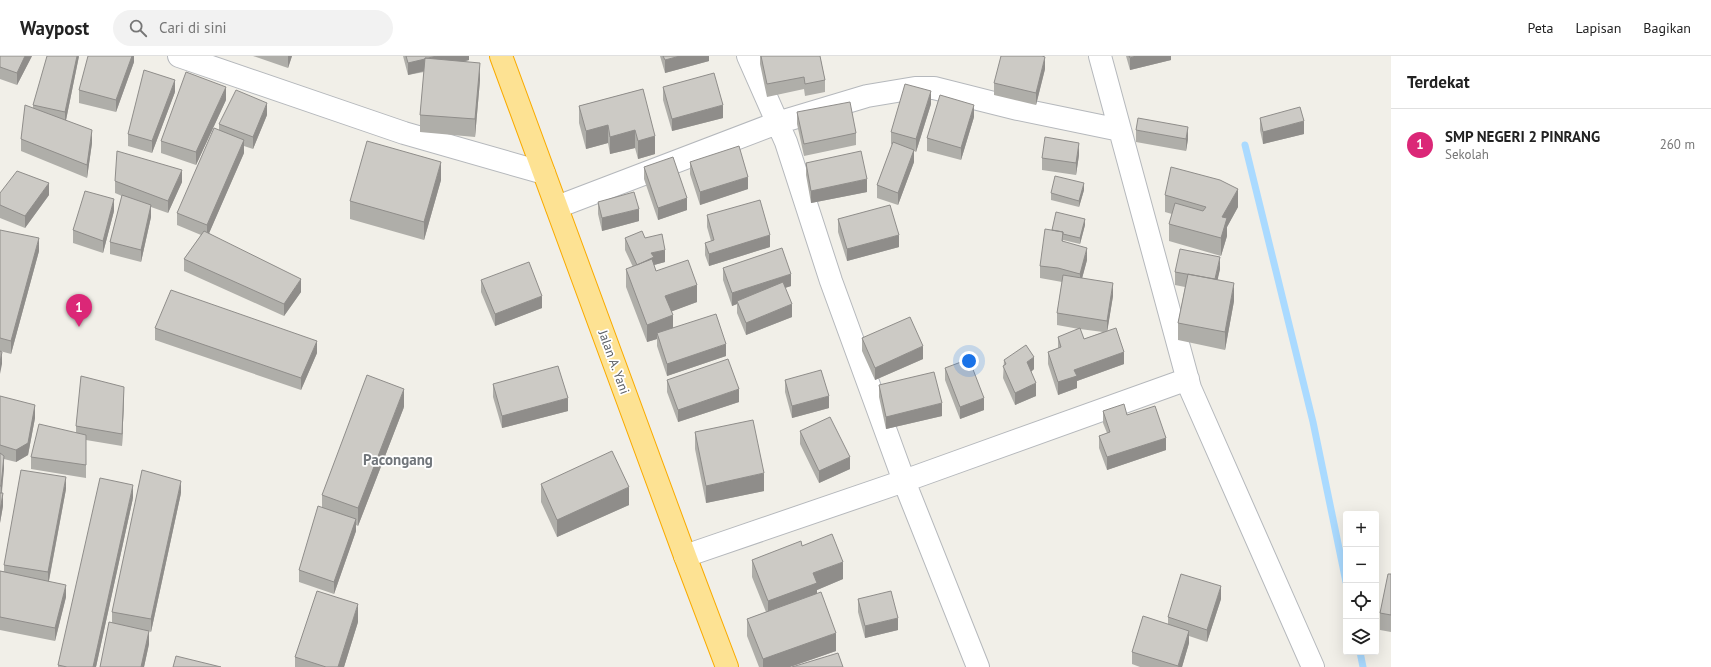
<!DOCTYPE html>
<html lang="id">
<meta charset="utf-8">
<style>
body{margin:0;font-family:"PT Sans",sans-serif;background:#f2f2f2;color:#222}
.controls{position:absolute;right:12px;bottom:12px;display:grid;overflow:hidden;border-radius:4px;box-shadow:0 4px 16px #0002}
.controls button{width:36px;height:36px;display:grid;place-items:center;padding:0;border:0;border-bottom:1px solid #e0e0e0;background:#fff;color:#222;font:20px sans-serif}
.you{position:absolute;left:969px;top:305px;width:14px;height:14px;margin:-10px;border:3px solid #fff;border-radius:50%;background:#1a73e8;box-shadow:0 0 0 6px #1a73e833}
.badge{display:grid;place-items:center;width:26px;height:26px;border-radius:50%;background:#db2777;color:#fff;font-size:13px;font-weight:700}
.pin{position:absolute;translate:-50% -33px;filter:drop-shadow(0 1px 2px #0008)}
.pin::after{content:'';position:absolute;top:21px;width:14px;height:12px;background:inherit;clip-path:polygon(0 0,100% 0,50% 100%)}
.list{margin:0;padding:0;list-style:none}
h2{display:flex;justify-content:space-between;align-items:center;height:52px;margin:0;padding:0 16px;font-size:17px}
h2 small{font-size:13px;font-weight:400;color:#767676}
.list li{display:grid;grid-template-columns:26px 1fr auto;gap:12px;align-items:center;box-sizing:border-box;height:72px;padding:0 16px;border-top:1px solid #e0e0e0}
.list b{display:block;font-size:15px;white-space:nowrap}
.list p{margin:0;font-size:13px;white-space:nowrap;color:#767676}
.list em{font-size:13px;font-style:normal;color:#767676}
.icon{flex:none;width:22px;height:22px;fill:none;stroke:currentColor;stroke-width:2;stroke-linecap:round;stroke-linejoin:round}
.map{position:relative;flex:none;width:1391px;height:611px;overflow:hidden}
header{display:flex;align-items:center;gap:24px;box-sizing:border-box;height:56px;padding:0 20px;background:#fff;border-bottom:1px solid #e0e0e0}
header strong{font-size:19px}
nav{display:flex;gap:22px;margin-inline-start:auto;font-size:14px}
.search{width:280px;height:36px;background:#f2f2f2;display:flex;align-items:center;gap:10px;box-sizing:border-box;padding:0 14px;border-radius:22px;color:#767676;font-size:15px}
main{display:flex}
aside{flex:1;background:#fff}
.map>svg:first-child{display:block}
</style>
<header>
<strong>Waypost</strong>
<div class="search"><svg class="icon" aria-label="search" viewBox="0 0 24 24"><circle cx="10" cy="10" r="6"/><path d="M15 15l6 6"/></svg>Cari di sini</div>
<nav><a>Peta</a><a>Lapisan</a><a>Bagikan</a></nav>
</header>
<main>
<div class="map">
<svg width="1391" height="611" viewBox="0 0 1391 611">
<rect width="100%" height="100%" fill="#f1efe8"/>
<g fill="none" stroke-linecap="round" stroke-linejoin="round">
<path stroke="#aadaff" stroke-width="7" d="M1245,89L1313,366L1346,526
M1360,596L1363,611"/>
<defs>
<path id="street" d="M179,0L404,77L544,117
M748,0L786,86L831,225L904,425L978,611
M1100,0L1190,332L1313,611
M557,151L777,67L867,40L915,32H934L1018,53L1120,74
M685,500L904,425L1188,323"/>
<path id="highway" d="M501,0L685,500L727,611"/>
</defs>
<use href="#street" stroke="#b5b8bc" stroke-width="24"/>
<use href="#highway" stroke="#f9ab00" stroke-width="24"/>
<use href="#street" stroke="#fff" stroke-width="22"/>
<use href="#highway" stroke="#fde293" stroke-width="22"/>
</g>
<path fill="#afaea9" fill-rule="evenodd" d="M0,0H32L17,29L0,23Z
M79,0L66,64L92,87L87,122L21,95V83L33,52V49Z
M134,0V6L116,56L79,47V34Z
M253,0H292L288,12Z
M403,0H469V4L466,5L480,24L475,81L420,76V59L424,16L408,19Z
M660,0H709V5L665,17Z
M760,0H820L825,24V36L805,40L804,33L767,41L760,8Z
M1126,0H1171V4L1130,14Z
M1045,13L1036,49L994,39V27Z
M663,31L723,62L672,75L663,44Z
M643,33L655,98L638,103L635,92L610,98L608,87L586,93L579,67V50Z
M175,36L152,97L128,90V78Z
M226,44L196,109L161,97V85Z
M931,48L916,96L914,95V106L898,149L877,142V129L892,89L891,88V76Z
M797,56L856,77V89L804,100L797,68Z
M267,59L253,93L244,90V97L209,177L301,236L284,260L184,215V203L201,179L177,169V157L219,74V68Z
M974,61L961,104L927,95V82Z
M1260,62L1304,78L1263,88L1260,74Z
M1136,74L1188,83L1186,95L1136,86Z
M1079,99L1076,119L1042,114V102Z
M690,106L748,133L700,149L690,118Z
M806,107L867,136L811,147L806,119Z
M644,111L687,154L658,164L644,123Z
M441,124L424,184L350,163V145Z
M115,125L182,126L168,157L151,151V161L141,206L110,198V186L122,140L115,137Z
M1084,134L1079,151L1051,144V137Z
M0,137L49,139L25,172L0,162Z
M1165,139L1238,151L1227,171V180L1221,200L1169,185V168L1172,158L1165,156Z
M598,146L639,165L602,175L598,158Z
M114,155L103,197L73,187V174Z
M707,159L770,191L709,210L705,199V187L711,185L707,171Z
M838,163L899,191L847,205L838,176Z
M1085,169L1080,188L1063,184V185L1087,204L1082,222L1113,240L1107,275L1124,308L1077,325V332L1058,339L1048,308V296L1058,292V281L1079,273L1057,269V257L1062,226L1040,222V210L1052,174ZM1080,273L1103,276L1084,283Z
M0,174L39,195L11,298L0,295Z
M625,182H645L665,206L654,209L656,215L697,246L672,255L673,272L726,300L667,320L657,290V283L647,286L626,231V213L633,211L625,194Z
M723,212L791,230L785,232L792,261L746,279L737,257V248L732,250L723,224Z
M1220,213L1217,224L1234,245L1225,294L1178,284V267L1185,231L1175,229V216Z
M481,224L542,252L495,270L481,236Z
M155,272L317,297L301,334L155,284Z
M862,282L923,303L875,324L862,295Z
M1004,304L1034,313L1031,316L1036,340L1015,349L1003,322Z
M945,312L984,354L960,363L945,324Z
M667,324L739,346L678,366L667,336Z
M785,324L829,352L792,362L785,336Z
M493,328L568,355L502,372L493,341Z
M879,329L942,360L886,373L879,341Z
M0,340L35,362L28,399L16,406L4,403V412L2,437L3,450L0,467Z
M124,343L122,390L86,384V422L31,413V401L76,377V370Z
M404,351L358,470L356,469V475L334,538L299,526V514L322,451V439Z
M1103,355L1127,359L1166,394L1107,414L1099,392V380L1107,377L1103,367Z
M800,375L850,413L819,427L800,388Z
M695,376L764,435L706,447L695,393Z
M541,428L629,449L557,481L541,446Z
M66,433L49,525L66,541L55,585L0,574V515H4V509Z
M181,437L151,576L149,575V588L144,611H100L112,567V556Z
M133,442L96,611H58V609Z
M802,490L843,523L817,534V538L836,595L790,611H759L747,580V563L766,556L752,521V504Z
M1391,518V576L1380,574V557Z
M858,543L898,574L865,582L858,556Z
M1221,543L1207,586L1189,580V587L1182,611H1140L1132,608V596L1168,568V561Z
M358,566L344,611H295V601Z"/>
<path fill="#8f8d8a" d="M25,0H32L17,29V17Z
M77,0H79L65,69V56Z
M132,0H134V6L116,56V44Z
M288,0H292L288,12Z
M437,0H469V4L408,19V7Z
M680,0H709V5L665,17V4Z
M1136,0H1171V4L1130,14V2Z
M1045,1V13L1036,49V37Z
M480,7V24L475,81V63Z
M175,24V36L152,97V85Z
M226,31V44L196,109V96Z
M931,35V48L916,96V83Z
M267,47V59L253,93V81Z
M723,49V62L672,75V63Z
M974,49V61L961,104V92Z
M1304,65V78L1263,88V76Z
M608,69V87L586,93V75Z
M1188,71V83L1186,95V83Z
M92,74V87L87,122V109Z
M635,74V92L610,98V81Z
M655,80V98L638,103V85Z
M244,84V97L207,182V169Z
M1079,87V99L1076,119V107Z
M914,94V106L898,149V137Z
M441,106V124L424,184V166Z
M182,114V126L168,157V145Z
M748,121V133L700,149V136Z
M867,123V136L811,147V135Z
M49,127V139L25,172V160Z
M1084,127V134L1079,151V145Z
M1238,133V151L1227,171V180L1221,200V182L1222,161Z
M687,142V154L658,164V152Z
M114,143V155L103,197V185Z
M151,149V161L141,206V194Z
M639,153V165L602,175V162Z
M1085,163V169L1080,188V182Z
M770,179V191L709,210V198Z
M899,179V191L847,205V193Z
M39,182V195L11,298V285Z
M1087,192V204L1080,230V218Z
M665,194V206L654,209H637L651,197Z
M1220,201V213L1215,236V224Z
M791,218V230L738,247L737,245V248L732,250V237Z
M301,223V236L284,260V248Z
M1113,227V240L1107,277V265Z
M1234,227V245L1225,294V276Z
M697,229V246L665,258V240Z
M542,240V252L495,270V258Z
M792,248V261L746,279V267Z
M673,259V277H657V283L647,286V269Z
M317,285V297L301,334V322Z
M726,288V300L667,320V308Z
M923,290V303L875,324V312Z
M2,296V308L0,318V306Z
M1124,296V308L1077,325V332L1058,339V326L1074,314Z
M1034,301V313L1027,319V306Z
M1036,327V340L1015,349V337Z
M124,331V343L122,390V378Z
M404,333V351L358,470V452Z
M739,333V346L678,366V354Z
M829,340V352L792,362V350Z
M568,342V355L502,372V360Z
M984,342V354L960,363V351Z
M942,347V360L886,373V361Z
M35,349V362L28,399L16,406V394Z
M1166,382V394L1107,414V401Z
M4,400V412L1,442V430Z
M850,401V413L819,427V415Z
M764,417V435L706,447V430Z
M66,421V433L48,529V516Z
M181,425V437L151,576V563Z
M133,429V442L96,611H93Z
M629,431V449L557,481V464Z
M3,437V450L0,467V455Z
M356,463V475L334,538V526Z
M843,506V523L817,534V544L768,563V545L813,517Z
M66,529V541L55,585V572Z
M1221,530V543L1207,586V574Z
M358,548V566L344,611H338Z
M898,562V574L865,582V570Z
M149,575V588L144,611H141Z
M1189,575V587L1182,611H1178Z
M836,577V595L790,611H763V603Z"/>
<path fill="#cccac5" stroke="#8f8d8a" d="M0,0H25L17,17L0,11Z
M47,0H77L65,56L33,49Z
M88,0H132L116,44L79,34Z
M406,0H437L428,2H425V3L408,7Z
M663,0H680L665,4Z
M761,0H820L825,24L805,28L804,21L767,28Z
M1001,0H1042L1045,1L1036,37L994,27Z
M1129,0H1136L1130,2Z
M425,2L480,7L475,63L420,59Z
M144,14L175,24L152,85L128,78Z
M186,16L226,31L196,96L161,85Z
M714,17L723,49L672,63L663,31Z
M905,28L931,35L916,83L891,76Z
M643,33L655,80L638,85L635,74L610,81L608,69L586,75L579,50Z
M236,34L267,47L253,81L219,68Z
M940,39L974,49L961,92L927,82Z
M850,46L856,77L804,88L797,56Z
M25,49L92,74L87,109L21,83Z
M1300,51L1304,65L1263,76L1260,62Z
M1138,62L1188,71L1186,83L1136,74Z
M214,72L244,84L207,169L177,157Z
M1045,81L1079,87L1076,107L1042,102Z
M367,85L441,106L424,166L350,145Z
M893,86L914,94L898,137L877,129Z
M739,90L748,121L700,136L690,106Z
M117,95L182,114L168,145L115,125Z
M861,95L867,123L811,135L806,107Z
M673,101L687,142L658,152L644,111Z
M1171,111L1220,124L1238,133L1222,161L1227,162L1221,182L1169,168L1175,147L1203,155L1206,151L1165,139Z
M17,115L49,127L25,160L0,149V137Z
M1055,120L1084,127L1079,145L1051,137Z
M85,135L114,143L103,185L73,174Z
M634,136L639,153L602,162L598,146Z
M122,139L151,149L141,194L110,186Z
M760,144L770,179L709,198L705,187L714,184L707,159Z
M890,149L899,179L847,193L838,163Z
M1056,156L1085,163L1080,182L1063,178V176L1052,174Z
M1045,173L1063,176L1062,185L1087,192L1080,218L1058,212L1040,210Z
M0,174L39,182L11,285L0,282Z
M204,175L301,223L284,248L184,203Z
M642,175L645,182L662,178L665,194L651,197L654,201L637,209L625,182Z
M782,192L791,218L732,237L723,212Z
M1180,193L1220,201L1215,223L1175,216Z
M652,203L656,215L688,204L697,229L665,240L673,259L647,269L626,213Z
M529,206L542,240L495,258L481,224Z
M1188,218L1234,227L1225,276L1178,267Z
M1063,219L1113,227L1107,265L1057,257Z
M783,226L792,248L746,267L737,245Z
M171,234L317,285L301,322L155,272Z
M716,258L726,288L667,308L657,277Z
M910,261L923,290L875,312L862,282Z
M1080,272L1084,283L1116,272L1124,296L1074,314L1077,320L1058,326L1048,296L1061,291L1058,281Z
M1026,289L1034,301L1027,306L1036,327L1015,337L1003,310L1006,308L1004,304Z
M0,295L2,296L0,306Z
M728,303L739,333L678,354L667,324Z
M969,303L984,342L960,351L945,312Z
M558,310L568,342L502,360L493,328Z
M821,314L829,340L792,350L785,324Z
M934,316L942,347L886,361L879,329Z
M367,319L404,333L358,452L322,439Z
M81,320L124,331L122,378L76,370Z
M0,340L35,349L28,387L16,394L0,389Z
M1124,348L1127,359L1155,350L1166,382L1107,401L1099,380L1110,376L1103,355Z
M830,361L850,401L819,415L800,375Z
M753,364L764,417L706,430L695,376Z
M39,368L86,379V409L31,401Z
M612,395L629,431L557,464L541,428Z
M0,397L4,400L1,430H0Z
M21,414L66,421L48,516L4,509Z
M142,414L181,425L151,563L112,556Z
M100,422L133,429L93,611H67L58,609Z
M0,437H3L0,455Z
M318,450L356,463L334,526L299,514Z
M832,478L843,506L813,517L817,527L768,545L752,504L801,485L802,490Z
M0,515L66,529L55,572L0,561Z
M1181,518L1221,530L1207,574L1168,561Z
M1388,518H1391V559L1380,557Z
M317,535L358,548L338,611H326L295,601Z
M891,535L898,562L865,570L858,543Z
M821,536L836,577L763,603L747,563Z
M1143,560L1189,575L1178,610L1132,596Z
M109,566L149,575L141,611H100Z
M838,597L843,611H792Z
M176,600L221,611H173Z"/>
<g text-anchor="middle" dominant-baseline="central" stroke-width="3.5" stroke-linejoin="round" paint-order="stroke">
<g font-size="13" fill="#5f6368" stroke="#fff">
<text transform="translate(614 306) rotate(70)">Jalan A. Yani</text>
</g>
<g font-size="15" font-weight="bold" fill="#70757a" stroke="#fff">
<text x="398" y="403">Pacongang</text>
</g>
</g>
</svg>
<div class="controls">
<button>+</button>
<button>−</button>
<button><svg class="icon" aria-label="locate" viewBox="0 0 24 24"><circle cx="12" cy="12" r="6"/><path d="M12 2v4M12 18v4M2 12h4M18 12h4"/></svg></button>
<button><svg class="icon" aria-label="layers" viewBox="0 0 24 24"><path d="M12 4l9 5-9 5-9-5zM3 14l9 5 9-5"/></svg></button>
</div>
<div class="you"></div>
<div class="pin badge" style="left:79px;top:271px">1</div>
</div>
<aside>
<h2>Terdekat<small></small></h2>
<ul class="list">
<li><span class="badge">1</span><div><b>SMP NEGERI 2 PINRANG</b><p>Sekolah</p></div><em>260 m</em></li>
</ul>
</aside>
</main>
